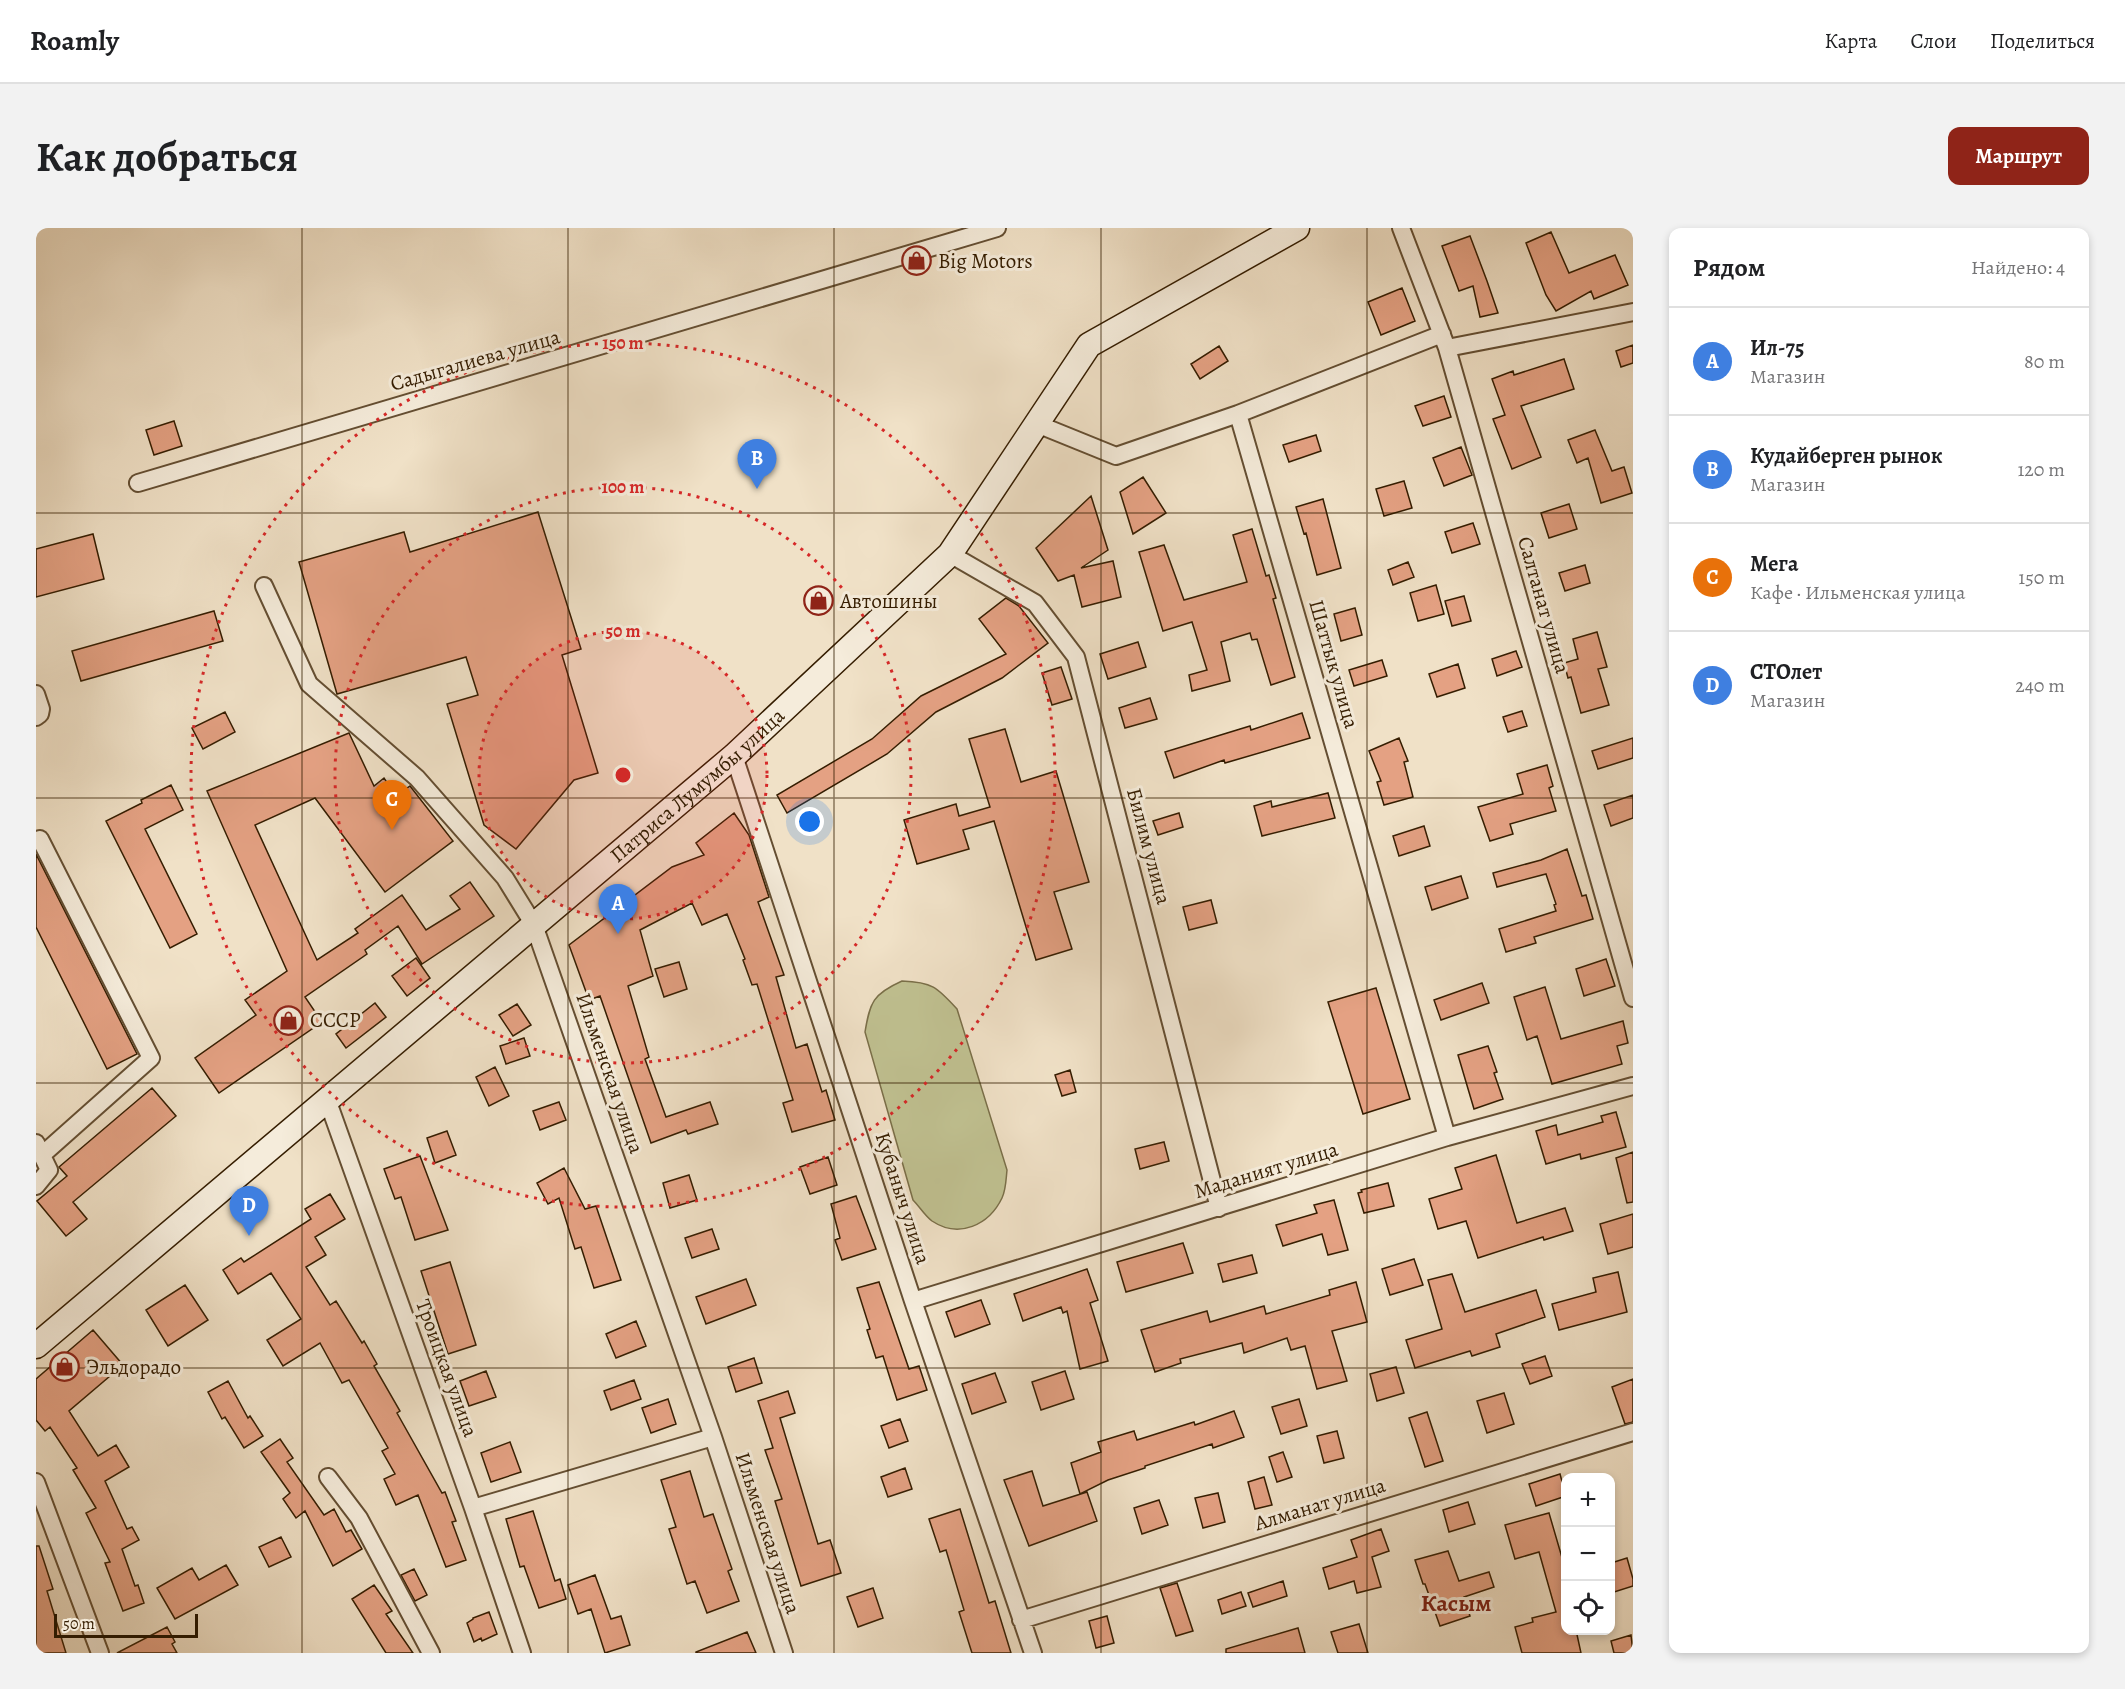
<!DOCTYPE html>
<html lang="ru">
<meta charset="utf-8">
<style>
body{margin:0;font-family:Alegreya,serif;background:#f2f2f2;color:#202124}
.controls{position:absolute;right:18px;bottom:18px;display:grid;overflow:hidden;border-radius:12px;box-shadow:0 3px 9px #0003}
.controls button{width:54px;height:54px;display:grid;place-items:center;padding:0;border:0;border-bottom:2px solid #e0e0e0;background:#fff;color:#202124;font:30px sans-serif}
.scale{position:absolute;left:18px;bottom:15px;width:144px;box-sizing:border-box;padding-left:6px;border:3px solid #351d01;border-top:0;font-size:16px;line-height:21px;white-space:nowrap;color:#351d01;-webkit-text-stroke:4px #f5ecdb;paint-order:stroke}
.you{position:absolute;left:774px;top:594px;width:21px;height:21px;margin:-15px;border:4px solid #fff;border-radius:50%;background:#1a73e8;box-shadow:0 0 0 9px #1a73e833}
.badge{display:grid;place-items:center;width:39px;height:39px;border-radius:50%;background:#8f2418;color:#fff;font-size:20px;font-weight:700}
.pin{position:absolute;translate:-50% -50px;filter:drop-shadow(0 2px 3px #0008)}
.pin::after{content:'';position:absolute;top:32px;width:21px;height:18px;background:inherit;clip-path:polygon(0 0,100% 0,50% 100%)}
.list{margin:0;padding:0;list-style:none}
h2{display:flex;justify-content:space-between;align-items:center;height:78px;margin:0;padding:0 24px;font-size:26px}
h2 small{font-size:20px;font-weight:400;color:#757577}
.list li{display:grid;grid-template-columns:39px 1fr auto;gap:18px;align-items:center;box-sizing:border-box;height:108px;padding:0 24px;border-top:2px solid #e0e0e0}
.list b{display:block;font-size:22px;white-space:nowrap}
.list p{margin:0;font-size:20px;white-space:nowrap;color:#757577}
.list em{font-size:20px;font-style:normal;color:#757577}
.icon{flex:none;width:33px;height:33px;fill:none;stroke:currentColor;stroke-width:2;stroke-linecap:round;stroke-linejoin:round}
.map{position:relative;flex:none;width:1597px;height:1425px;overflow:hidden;border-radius:12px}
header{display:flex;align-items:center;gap:36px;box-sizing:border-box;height:84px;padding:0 30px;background:#fff;border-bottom:2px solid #e0e0e0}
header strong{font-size:28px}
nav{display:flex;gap:33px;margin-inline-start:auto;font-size:21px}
.intro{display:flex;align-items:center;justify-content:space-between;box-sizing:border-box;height:144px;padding:0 36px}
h1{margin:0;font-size:42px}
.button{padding:15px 27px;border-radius:12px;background:#8f2418;color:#fff;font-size:21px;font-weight:700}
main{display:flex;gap:36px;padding:0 36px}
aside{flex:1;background:#fff;border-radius:12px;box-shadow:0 3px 9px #0003}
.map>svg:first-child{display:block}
</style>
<header>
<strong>Roamly</strong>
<nav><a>Карта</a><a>Слои</a><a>Поделиться</a></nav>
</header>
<div class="intro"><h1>Как добраться</h1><a class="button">Маршрут</a></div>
<main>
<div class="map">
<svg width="1597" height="1425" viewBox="0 0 1597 1425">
<rect width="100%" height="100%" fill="#f0e1c7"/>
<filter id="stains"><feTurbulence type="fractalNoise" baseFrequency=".00333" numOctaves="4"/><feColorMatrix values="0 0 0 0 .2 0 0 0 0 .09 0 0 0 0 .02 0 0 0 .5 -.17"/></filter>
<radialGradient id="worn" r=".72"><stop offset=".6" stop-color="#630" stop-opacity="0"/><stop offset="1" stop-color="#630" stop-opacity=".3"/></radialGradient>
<path fill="#c0c191" stroke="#7a6f49" stroke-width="1.5" d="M866,753C896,754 901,759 921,781L971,942C970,951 970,962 966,970C953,997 923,1011 896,993C889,988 883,978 877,972L829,804C834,774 837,766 866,753Z"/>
<path fill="#e4a183" stroke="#351d01" stroke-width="1.5" d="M1515,4L1533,45L1579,27L1592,57L1558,71L1555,63L1520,83L1510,67L1490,15Z
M1434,8L1451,53L1462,85L1444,89L1437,58L1423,63L1406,18Z
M1366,60L1379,93L1345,107L1332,74Z
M1597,117V135L1585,139L1580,123Z
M1183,118L1192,133L1164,151L1155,136Z
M1528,131L1538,161L1485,178L1505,229L1476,241L1457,191L1469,187L1456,151L1477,143L1478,147Z
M1408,168L1415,189L1387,198L1379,178Z
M138,193L146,218L118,227L110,202Z
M1559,202L1576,243L1588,239L1596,265L1565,275L1552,230L1541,235L1532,212Z
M1280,207L1285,223L1253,234L1247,217Z
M1425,219L1436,247L1408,258L1397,230Z
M1107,249L1130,285L1097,306L1084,264Z
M1368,253L1376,280L1348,288L1340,261Z
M1055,268L1072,322L1045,340L1077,333L1085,369L1046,379L1038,347L1022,353L1000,320Z
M1287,271L1305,340L1281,347L1270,305L1268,306L1260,279Z
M1533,276L1541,301L1513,310L1505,285Z
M502,284L545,421L526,427L562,545L538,552L480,621L448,597L411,476L442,467L430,429L301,466L263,334L368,304L374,324Z
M1437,295L1444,316L1416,325L1409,304Z
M1216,301L1230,348L1233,347L1240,370L1237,371L1259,449L1235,457L1221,411L1216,412L1214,405L1185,414L1194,453L1156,463L1153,447L1171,442L1156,394L1127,403L1103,324L1128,317L1148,372L1211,354L1197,307Z
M57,306L68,351L0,369V321Z
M1372,334L1378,349L1357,357L1352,342Z
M1549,337L1554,355L1529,363L1523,345Z
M1400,357L1408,386L1382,393L1374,365Z
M1428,368L1435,393L1416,398L1409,373Z
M970,370L983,378L1012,415L966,450L900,484L851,526L751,585L741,567L836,511L885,468L970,426L943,391Z
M1319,380L1326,407L1305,413L1298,386Z
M178,383L187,413L45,453L36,423Z
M1561,404L1571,439L1562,441L1573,477L1545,485L1535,449L1532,450L1528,435L1542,431L1537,411Z
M1102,414L1110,439L1072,451L1064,426Z
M1480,423L1486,439L1461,448L1456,431Z
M1346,432L1351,448L1318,458L1313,442Z
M1422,436L1429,460L1401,469L1393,446Z
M1025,439L1036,471L1016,477L1006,445Z
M1114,470L1121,491L1089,500L1083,480Z
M1486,483L1491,498L1472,504L1467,489Z
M189,484L199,504L167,521L156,500Z
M1266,485L1274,510L1189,535L1188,532L1138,550L1129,524L1214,498L1215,502Z
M969,501L985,554L1020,543L1053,654L1018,664L1036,721L1000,732L958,593L927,602L933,621L881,636L868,592L920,576L923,588L954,579L933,511Z
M313,505L338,558L348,550L360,568L374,558L417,613L349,664L279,570L219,597L281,732L322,705L319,701L366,667L390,702L424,681L414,668L434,654L458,688L386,736L362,698L329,722L331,726L269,769L286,794L183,865L159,830L220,787L209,772L251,743L171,563Z
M1363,510L1372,533L1368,534L1377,569L1348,577L1341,554L1345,553L1333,523Z
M1597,510V530L1562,541L1556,523Z
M1511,537L1517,558L1513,560L1520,583L1474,596L1477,606L1454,613L1442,579L1487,566L1481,546Z
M135,557L147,582L109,601L161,706L134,720L70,593L106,575L105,572Z
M1292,565L1299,590L1226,608L1218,578L1235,573L1236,579Z
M1597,567V590L1575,598L1568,577Z
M698,585L713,607L733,669L722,674L748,747L740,749L760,820L771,816L786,864L790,862L799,892L756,904L747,875L757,872L721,756L716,757L707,732L709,731L691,686L666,697L656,675L604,702L617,748L592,758L613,829L609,831L630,889L674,874L682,896L652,906L650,902L615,915L564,768L553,772L533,717L636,639L668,627L660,615Z
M1143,585L1147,599L1122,607L1117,593Z
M1388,598L1394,618L1363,628L1357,608Z
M1531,621L1546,668L1550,667L1557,691L1498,709L1500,715L1470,724L1463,701L1520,683L1518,677L1520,676L1510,646L1461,659L1457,645L1505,632Z
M0,626L101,826L71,841L0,699Z
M1425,648L1432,670L1396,682L1389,659Z
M1175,672L1181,695L1153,702L1147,679Z
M380,730L394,750L371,768L356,748Z
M1570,731L1579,758L1548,768L1540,741Z
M643,734L651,761L628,769L619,741Z
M1446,755L1453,775L1405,792L1398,772Z
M1509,759L1525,811L1587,793L1592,815L1581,818L1586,836L1516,856L1501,808L1491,812L1478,769Z
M1340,760L1374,871L1327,886L1292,774Z
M339,775L350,789L310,820L300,806Z
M481,776L495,797L477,808L463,787Z
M488,810L494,828L470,836L464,818Z
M1452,818L1461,844L1458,845L1467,871L1438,881L1422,827Z
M459,839L473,868L453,878L440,849Z
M1034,842L1040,864L1026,868L1019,847Z
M116,860L140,888L37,974L51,991L30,1008L1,973L31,948L23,939Z
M523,874L530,892L504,902L497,883Z
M1580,884L1590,919L1545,931L1544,926L1510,936L1500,903L1520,897L1522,907L1567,894L1565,888Z
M411,903L420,927L399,935L391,910Z
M1128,914L1133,933L1104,941L1099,921Z
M1597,924V974L1591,975L1580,930Z
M1460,927L1481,995L1529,980L1537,1003L1508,1012L1507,1009L1442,1030L1430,993L1402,1001L1393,971L1426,961L1419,940Z
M384,928L412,1002L379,1012L365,969L359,971L348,941Z
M792,929L801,957L774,966L764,939Z
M528,940L549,981L560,978L585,1052L558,1060L545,1019L539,1021L523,970L512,976L501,955Z
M653,947L661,972L634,980L627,955Z
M1352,955L1358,978L1328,985L1322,965L1326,964L1325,962Z
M294,966L309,991L279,1009L290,1027L270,1039L294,1077L300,1073L326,1115L328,1113L341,1136L338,1138L364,1183L361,1185L406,1265L409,1264L420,1293L416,1294L430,1332L410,1339L382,1267L360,1277L348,1251L359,1246L346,1223L352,1220L313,1152L306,1155L284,1115L247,1138L231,1112L265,1091L235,1045L202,1066L187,1042L205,1030L208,1034L275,991L269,981Z
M820,968L840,1021L806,1032L799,1012L804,1010L795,976Z
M1298,972L1312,1022L1292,1027L1286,1006L1247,1018L1240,997L1281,985L1278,977Z
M1597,986V1019L1572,1026L1564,996Z
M676,1001L683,1021L656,1030L649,1010Z
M1147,1015L1157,1045L1090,1064L1081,1034Z
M1216,1027L1221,1045L1187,1054L1182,1036Z
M1378,1031L1387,1057L1354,1067L1346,1041Z
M414,1034L440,1117L412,1126L385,1043Z
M1051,1041L1062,1072L1054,1075L1072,1133L1044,1141L1031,1083L1027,1085L1025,1079L987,1093L978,1066Z
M1582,1044L1591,1084L1523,1102L1516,1076L1560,1064L1557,1050Z
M1416,1046L1429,1084L1500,1062L1509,1089L1460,1106L1464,1119L1436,1128L1434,1123L1379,1140L1370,1112L1406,1101L1392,1052Z
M710,1051L720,1077L670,1096L660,1069Z
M843,1054L873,1141L883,1138L891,1162L861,1172L847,1128L840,1130L831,1102L834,1101L821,1060Z
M1320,1054L1331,1094L1296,1103L1311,1153L1281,1161L1269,1118L1255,1122L1251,1110L1208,1125L1206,1115L1144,1131L1145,1135L1119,1144L1105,1102L1171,1083L1174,1094L1228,1078L1230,1086L1294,1067L1293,1062Z
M149,1057L172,1092L132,1118L110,1082Z
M945,1072L954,1096L919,1109L910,1084Z
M600,1093L610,1118L580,1130L570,1106Z
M57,1102L87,1137L33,1183L62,1228L80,1217L93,1239L69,1253L91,1301L96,1299L103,1312L86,1321L99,1358L102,1357L108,1375L87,1383L69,1335L74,1334L50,1285L60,1280L37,1242L41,1240L14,1199L9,1203L0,1192V1151Z
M1509,1128L1516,1148L1494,1156L1486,1136Z
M718,1130L726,1155L700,1164L692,1139Z
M1360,1139L1368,1165L1341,1173L1334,1146Z
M450,1143L460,1169L433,1178L424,1153Z
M1029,1143L1038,1171L1005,1182L996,1154Z
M959,1145L970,1174L936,1186L926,1156Z
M1597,1151V1194L1589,1196L1576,1159Z
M598,1152L605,1171L575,1182L568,1163Z
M192,1153L212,1190L214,1188L227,1208L208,1220L189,1189L186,1191L172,1164Z
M752,1163L759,1185L744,1190L782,1316L794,1312L805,1345L765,1358L739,1273L746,1271L729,1222L737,1220L722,1173Z
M1468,1165L1478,1196L1451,1205L1441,1173Z
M632,1171L640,1196L615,1205L606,1180Z
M1263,1171L1271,1198L1245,1206L1236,1179Z
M1198,1183L1208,1209L1177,1220L1176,1216L1109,1238V1240L1072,1252L1044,1266L1035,1235L1065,1224L1062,1214L1098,1203L1101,1212L1158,1194L1159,1197Z
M1391,1184L1407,1233L1389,1239L1373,1190Z
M864,1191L872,1213L853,1220L845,1198Z
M1301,1203L1308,1230L1288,1235L1281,1208Z
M244,1211L257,1230L251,1234L288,1287L298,1281L310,1304L315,1302L326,1321L297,1338L269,1283L260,1290L247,1271L254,1265L225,1224Z
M474,1214L485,1244L455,1254L445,1225Z
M1247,1224L1256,1249L1241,1254L1233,1229Z
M869,1240L876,1261L852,1269L845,1249Z
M654,1243L668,1289L677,1286L696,1341L692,1343L703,1373L671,1385L659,1353L651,1356L633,1301L640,1299L625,1252Z
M996,1243L1007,1278L1051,1264L1061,1293L993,1318L968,1252Z
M1524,1246L1530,1268L1500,1278L1493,1256Z
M1228,1249L1236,1277L1219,1281L1212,1254Z
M1182,1265L1189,1294L1167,1300L1159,1270Z
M1123,1272L1132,1297L1106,1306L1098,1280Z
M1432,1274L1439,1296L1413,1304L1407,1282Z
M924,1281L953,1375L959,1373L975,1425H936L923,1384L928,1382L910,1322L904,1324L893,1291Z
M497,1283L519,1353L524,1351L530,1371L503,1380L488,1338L484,1339L470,1291Z
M1513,1285L1527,1333L1530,1332V1402H1540L1545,1425H1486L1479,1399L1497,1394L1496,1390L1520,1384L1503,1324L1479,1331L1469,1297Z
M1345,1301L1353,1323L1336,1329L1345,1359L1321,1365L1318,1353L1293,1361L1287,1340L1321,1329L1315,1312Z
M245,1309L255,1329L233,1339L223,1319Z
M0,1318H3L17,1361L11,1363L30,1425H0Z
M1412,1323L1423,1353L1453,1344L1458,1359L1428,1369L1434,1388L1404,1398L1389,1356H1387L1379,1332Z
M1591,1330L1597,1351V1358L1575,1365V1335Z
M190,1337L202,1357L139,1391L121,1360L156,1340L163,1352Z
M378,1341L391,1367L379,1373L365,1347Z
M559,1347L575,1391L585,1388L594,1417L569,1425L555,1381L542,1386L532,1357Z
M1247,1353L1251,1368L1217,1379L1212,1365Z
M1141,1355L1157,1403L1140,1408L1124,1360Z
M338,1357L356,1383L350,1386L377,1425H350L316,1371Z
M837,1360L847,1390L822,1399L811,1369Z
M1205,1364L1210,1378L1186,1386L1182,1372Z
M453,1384L461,1406L446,1413L445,1410L438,1414L431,1395L437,1391V1390Z
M1071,1388L1078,1415L1060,1420L1053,1393Z
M1323,1396L1332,1425H1302L1295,1404Z
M131,1399L139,1414L136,1416L141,1425H81Z
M1262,1400L1269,1425H1190V1421Z
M711,1404L720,1425H660V1424Z
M1595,1407L1597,1425H1578L1575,1413Z"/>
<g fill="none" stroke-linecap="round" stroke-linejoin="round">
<defs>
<path id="street" d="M1365,0L1411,120L1597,770
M1406,106L1202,186L1411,909
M1411,120L1597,84
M1001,196L1080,228L1202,186
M102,255L961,0
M914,326L999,375L1040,429L1183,980
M228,358L273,456L381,550L469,650L498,697L677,1209L748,1425
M0,466L5,481L4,486L0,489
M698,528L877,1073L997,1425
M0,613L4,611L115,830L6,927
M291,871L437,1280L486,1425
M0,915L13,942L0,958
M877,1073L1411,909L1597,858
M292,1249L323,1290L395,1425
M0,1254L64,1425
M437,1280L677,1209
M985,1392L1597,1204"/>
<g id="secondary">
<path id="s1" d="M0,1118L698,528L914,326L1053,117L1261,0"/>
</g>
</defs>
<use href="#street" stroke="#644e32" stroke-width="20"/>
<use href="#secondary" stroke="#351d01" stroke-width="27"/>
<use href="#street" stroke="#f5ecdb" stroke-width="16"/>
<use href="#secondary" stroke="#f5ecdb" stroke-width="24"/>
</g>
<path fill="none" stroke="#351d01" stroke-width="1.5" stroke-opacity="0.55" d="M266,0V1425M532,0V1425M798,0V1425M1065,0V1425M1331,0V1425M0,285H1597M0,570H1597M0,855H1597M0,1140H1597"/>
<circle cx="587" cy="547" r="144" fill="#d62828" fill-opacity=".12"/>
<g fill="none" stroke="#d62828" stroke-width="3" stroke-dasharray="3 6">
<circle cx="587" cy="547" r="144"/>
<circle cx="587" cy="547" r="288"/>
<circle cx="587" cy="547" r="432"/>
</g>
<defs>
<symbol id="shop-ring" viewBox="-11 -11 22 22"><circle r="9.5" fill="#f5ecdb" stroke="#8f2418" stroke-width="1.5"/><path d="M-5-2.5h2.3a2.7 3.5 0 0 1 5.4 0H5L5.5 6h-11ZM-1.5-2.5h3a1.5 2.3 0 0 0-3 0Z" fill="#8f2418"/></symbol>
</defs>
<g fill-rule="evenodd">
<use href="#shop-ring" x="864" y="16" width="33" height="33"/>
<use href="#shop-ring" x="766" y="356" width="33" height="33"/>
<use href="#shop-ring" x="236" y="776" width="33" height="33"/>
<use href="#shop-ring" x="12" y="1122" width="33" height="33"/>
</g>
<g text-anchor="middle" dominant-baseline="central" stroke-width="6" stroke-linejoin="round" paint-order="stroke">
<g font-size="21" fill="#351d01" stroke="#f5ecdb" text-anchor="start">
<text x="902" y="33">Big Motors</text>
<text x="804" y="373">Автошины</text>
<text x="274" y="792">СССР</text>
<text x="50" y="1139">Эльдорадо</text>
</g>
<g font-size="21" fill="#351d01" stroke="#f5ecdb">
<text transform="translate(439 132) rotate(-16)">Садыгалиева улица</text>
<text transform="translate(1508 377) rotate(74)">Салтанат улица</text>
<text transform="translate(1298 436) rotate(74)">Шаттык улица</text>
<text stroke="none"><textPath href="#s1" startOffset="867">Патриса Лумумбы улица</textPath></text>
<text transform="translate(1113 618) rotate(75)">Билим улица</text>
<text transform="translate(574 845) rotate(71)">Ильменская улица</text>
<text transform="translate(1230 942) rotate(-17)">Маданият улица</text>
<text transform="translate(867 970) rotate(72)">Кубаныч улица</text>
<text transform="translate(411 1140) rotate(70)">Троицкая улица</text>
<text transform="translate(1284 1276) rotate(-17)">Алманат улица</text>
<text transform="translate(732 1305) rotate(72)">Ильменская улица</text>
</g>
<g font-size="24" font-weight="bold" fill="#7a1f14" stroke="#f5ecdb">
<text x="1420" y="1375">Касым</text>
</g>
</g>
<circle cx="587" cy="547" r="9" fill="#d62828" stroke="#f5ecdb" stroke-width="3"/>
<g font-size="18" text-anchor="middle" font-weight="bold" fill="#d62828" stroke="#f5ecdb" stroke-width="6" stroke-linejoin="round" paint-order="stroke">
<text x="587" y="121">150 m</text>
<text x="587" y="265">100 m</text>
<text x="587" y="409">50 m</text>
</g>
<rect width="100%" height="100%" filter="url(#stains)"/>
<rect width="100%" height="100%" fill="url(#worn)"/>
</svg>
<div class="controls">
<button>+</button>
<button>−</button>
<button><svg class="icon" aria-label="locate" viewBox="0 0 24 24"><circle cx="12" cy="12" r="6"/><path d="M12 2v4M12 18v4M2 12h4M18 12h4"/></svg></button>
</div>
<div class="scale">50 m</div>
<div class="you"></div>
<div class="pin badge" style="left:582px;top:706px;background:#3f7fe0">A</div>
<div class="pin badge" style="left:721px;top:261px;background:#3f7fe0">B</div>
<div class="pin badge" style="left:356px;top:602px;background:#e8710a">C</div>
<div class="pin badge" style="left:213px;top:1008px;background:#3f7fe0">D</div>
</div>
<aside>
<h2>Рядом<small>Найдено: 4</small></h2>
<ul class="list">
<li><span class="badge" style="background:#3f7fe0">A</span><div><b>Ил-75</b><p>Магазин</p></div><em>80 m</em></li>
<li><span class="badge" style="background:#3f7fe0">B</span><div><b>Кудайберген рынок</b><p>Магазин</p></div><em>120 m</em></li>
<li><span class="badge" style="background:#e8710a">C</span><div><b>Мега</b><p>Кафе · Ильменская улица</p></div><em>150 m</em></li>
<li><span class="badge" style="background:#3f7fe0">D</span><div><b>СТОлет</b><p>Магазин</p></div><em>240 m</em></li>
</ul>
</aside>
</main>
